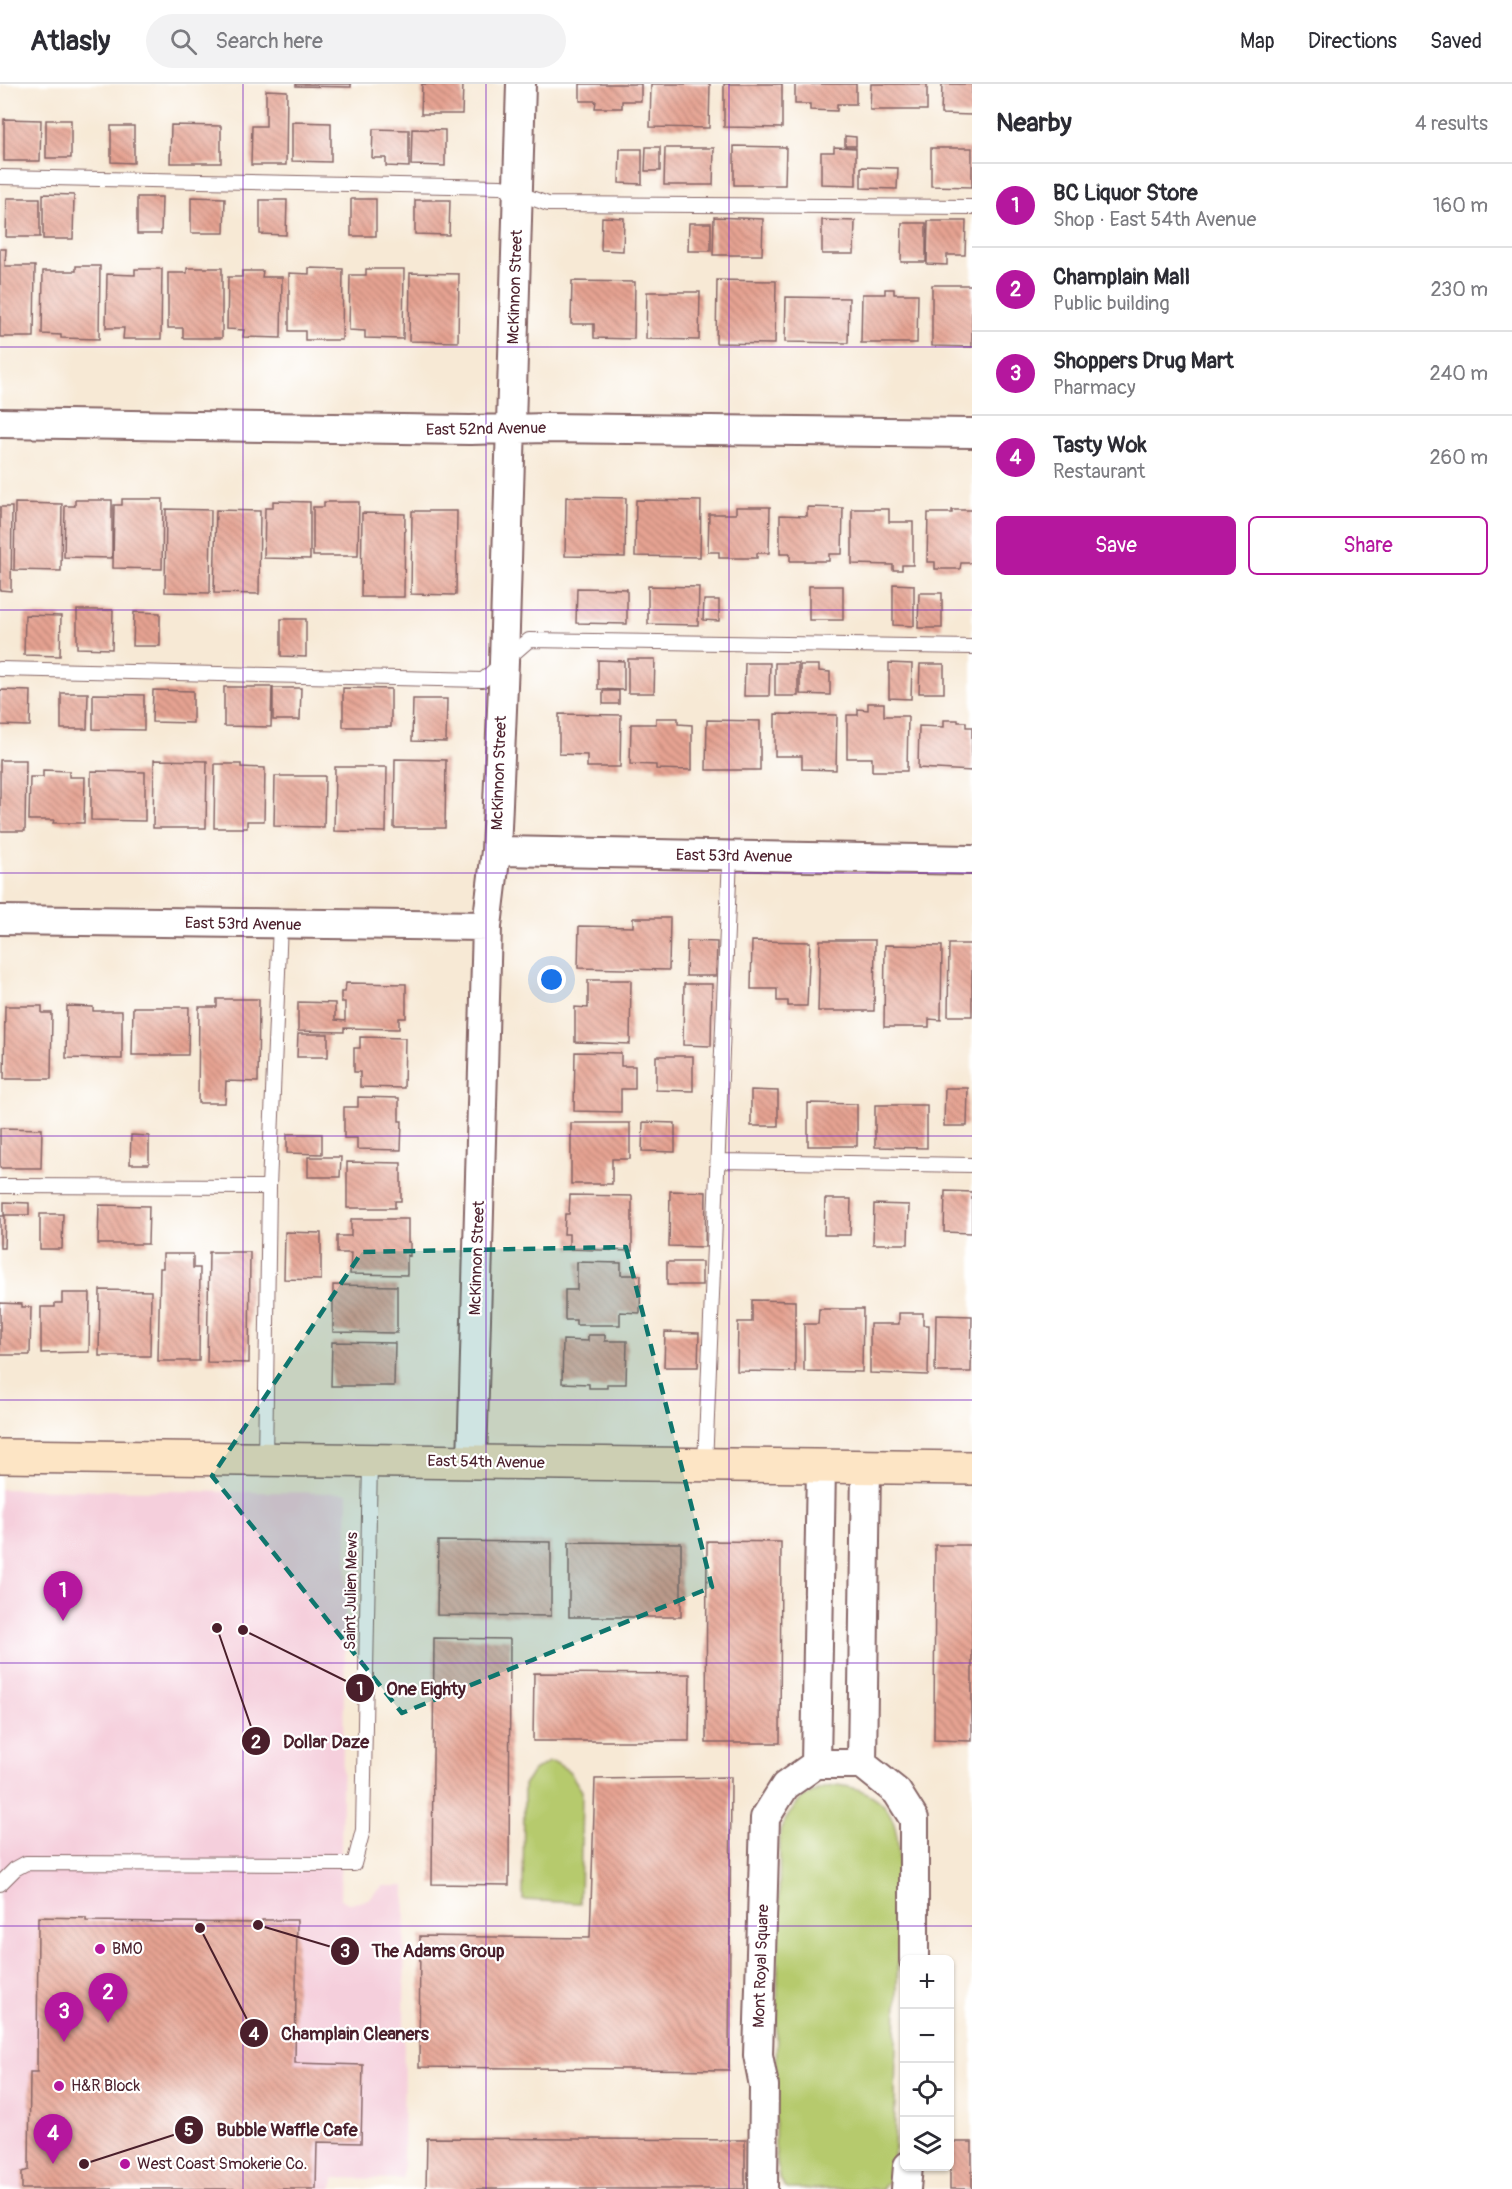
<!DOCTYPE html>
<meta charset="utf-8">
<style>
body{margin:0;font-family:Pangolin,sans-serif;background:#f2f2f3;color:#2b2b33}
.controls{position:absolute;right:18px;bottom:18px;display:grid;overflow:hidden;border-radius:9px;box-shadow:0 2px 4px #0004}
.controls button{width:54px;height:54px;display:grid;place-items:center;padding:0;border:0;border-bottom:2px solid #e1e1e2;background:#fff;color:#2b2b33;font:30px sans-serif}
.you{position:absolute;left:552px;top:896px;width:21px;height:21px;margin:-15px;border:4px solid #fff;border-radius:50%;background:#1a73e8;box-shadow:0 0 0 9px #1a73e833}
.badge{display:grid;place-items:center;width:39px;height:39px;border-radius:50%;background:#b5179e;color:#fff;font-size:20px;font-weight:700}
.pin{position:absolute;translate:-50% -50px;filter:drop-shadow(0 2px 3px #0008)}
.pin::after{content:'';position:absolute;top:32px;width:21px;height:18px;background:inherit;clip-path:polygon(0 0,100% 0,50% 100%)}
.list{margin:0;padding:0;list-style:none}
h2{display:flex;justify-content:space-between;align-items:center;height:78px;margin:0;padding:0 24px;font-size:26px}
h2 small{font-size:20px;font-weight:400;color:#7c7c81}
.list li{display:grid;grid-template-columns:39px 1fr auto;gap:18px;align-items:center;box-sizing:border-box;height:84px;padding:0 24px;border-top:2px solid #e1e1e2}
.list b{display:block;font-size:22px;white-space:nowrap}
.list p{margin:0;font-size:20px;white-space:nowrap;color:#7c7c81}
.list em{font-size:20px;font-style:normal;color:#7c7c81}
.actions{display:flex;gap:12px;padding:18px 24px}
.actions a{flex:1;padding:14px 0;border:2px solid #b5179e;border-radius:9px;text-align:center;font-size:21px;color:#b5179e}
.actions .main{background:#b5179e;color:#fff}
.icon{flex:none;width:33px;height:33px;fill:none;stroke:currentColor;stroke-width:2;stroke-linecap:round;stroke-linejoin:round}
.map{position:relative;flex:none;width:972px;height:2105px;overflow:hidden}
header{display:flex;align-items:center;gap:36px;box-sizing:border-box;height:84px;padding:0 30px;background:#fff;border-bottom:2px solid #e1e1e2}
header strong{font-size:28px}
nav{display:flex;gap:33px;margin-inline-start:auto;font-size:21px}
.search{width:420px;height:54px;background:#f2f2f3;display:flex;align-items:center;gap:15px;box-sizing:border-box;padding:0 21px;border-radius:33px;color:#7c7c81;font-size:22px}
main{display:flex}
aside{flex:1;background:#fff}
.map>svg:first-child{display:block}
</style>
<header>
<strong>Atlasly</strong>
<div class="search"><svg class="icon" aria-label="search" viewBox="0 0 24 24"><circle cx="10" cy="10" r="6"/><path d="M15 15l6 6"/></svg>Search here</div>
<nav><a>Map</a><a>Directions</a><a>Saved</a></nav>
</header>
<main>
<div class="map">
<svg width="972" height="2105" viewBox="0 0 972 2105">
<defs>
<pattern id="building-back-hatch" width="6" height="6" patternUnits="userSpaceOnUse" patternTransform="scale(1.5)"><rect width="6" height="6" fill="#e6a392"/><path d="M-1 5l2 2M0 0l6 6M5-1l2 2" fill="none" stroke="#bc8477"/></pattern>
</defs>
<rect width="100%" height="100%" fill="#fff"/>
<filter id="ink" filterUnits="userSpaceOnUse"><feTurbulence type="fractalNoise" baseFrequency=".0167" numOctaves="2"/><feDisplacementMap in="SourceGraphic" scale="12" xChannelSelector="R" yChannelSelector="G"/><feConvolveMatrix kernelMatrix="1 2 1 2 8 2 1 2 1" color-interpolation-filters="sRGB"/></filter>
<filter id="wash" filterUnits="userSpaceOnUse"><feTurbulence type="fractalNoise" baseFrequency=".008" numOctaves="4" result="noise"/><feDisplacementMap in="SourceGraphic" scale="24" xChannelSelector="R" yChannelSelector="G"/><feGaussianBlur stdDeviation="1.35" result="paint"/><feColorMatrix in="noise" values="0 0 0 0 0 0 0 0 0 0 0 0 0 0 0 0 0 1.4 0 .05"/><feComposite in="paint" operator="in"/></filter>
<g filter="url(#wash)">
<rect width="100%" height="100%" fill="#f7e9d5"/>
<path fill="#f5cfdc" d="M0,1405L348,1409L340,1815L348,1819L360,1818L368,1815L383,1802H405L403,2095L334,2094L333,2105H0Z"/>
<path fill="#b6ca6d" stroke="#80744c" stroke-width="1.5" d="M549,1678L556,1679L569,1687L582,1707L580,1819L523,1816L524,1701L532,1688Z
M839,1701C897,1709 899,1744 899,1794L894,2079L891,2094L882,2105H787L779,2094L775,2061L780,1746C795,1718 805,1705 839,1701Z"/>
<g id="blocks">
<path fill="url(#building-back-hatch)" d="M296,0H351V3L296,2Z
M422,0H463L462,30H421Z
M580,0H641V17H622V24H595L596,17H580Z
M651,0H710L709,44L650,43Z
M724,0H782V44L724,43Z
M795,0H856V20H837V27L810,26V20H795Z
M871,0H927V26H870Z
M942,0H972V31L941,30Z
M266,6L287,7L286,81H251L252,42H266Z
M4,35L41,36L40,77H4Z
M46,36H71V74H46Z
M292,38L331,39V78L292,77Z
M171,41L221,42V79H170Z
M111,42H134V79L111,78Z
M373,45L409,46V83L386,82V74H372Z
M412,45L445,46V82L411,81Z
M845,52L856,53V62H845Z
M734,62L786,63L785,101H734Z
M646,63H660V87H645Z
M834,63L856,64V101L821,100V68H834Z
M665,64H714L713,101H664Z
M931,64H972V103L931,102Z
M620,65H642V100L619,99Z
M861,83L898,84L897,105L861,104Z
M43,110L74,111L73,155H43Z
M137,113H162L161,150H137Z
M191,113L225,114L224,149H191Z
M7,114H40V153H6Z
M351,115H376V152H351Z
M260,116H287L286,151L260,150Z
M415,116H450L449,151L415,150Z
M602,133L624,134L623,167L601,166Z
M714,133L763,135L762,171H713Z
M822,136L855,137L854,170H822Z
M928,137H966L965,171H947V181L927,180Z
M689,139H711V167H688Z
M902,139H926V178H901Z
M0,165H6L5,182H35L34,253H0Z
M76,182H100L99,255L61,254V251L42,250L43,187H76Z
M187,184H222V254H183V244H168V189H187Z
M309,184L343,185L342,256H305V247H289V189L309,190Z
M135,185H162L161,255H123L124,244H106L107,190L135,191Z
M366,185H404L403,255L365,254V247L349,246L350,191H366Z
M242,187H263L262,193H282L281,254L243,253L244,246L227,245L228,193H242Z
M410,189L459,190L458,258L409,257Z
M717,196L776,197L775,260L716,259Z
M572,197L635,198L634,255L594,254V240H571Z
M932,201H972V263L932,262Z
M885,205H894V210H918L917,259H861L862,210H885Z
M647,208H700L699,256L646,255Z
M786,213L849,214L848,259L785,258Z
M566,413L626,414L625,473L565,472Z
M122,415H163L162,485L113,484L114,421H122Z
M75,416H112V474L64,473L65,422H75Z
M636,416L701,417L700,473L635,472Z
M273,417L310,418V475L264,474L265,424H273Z
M324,418H359L358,472H313V423H324Z
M15,419L62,420L61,487L14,486Z
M0,423H12L11,507L0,506Z
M736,423H770L769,469H757V474H719V468H708L709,430H736Z
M807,423L843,424L842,470H829V477H790V470H780V431L807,432Z
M166,425L211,426L210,509L165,508Z
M852,425H889V438H913V481H902V486H893V481L852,480Z
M216,426L260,427L259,510L214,509Z
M952,426H972V479H961L960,485H935V478H927L928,429H952Z
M412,427H457L456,511L411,510Z
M362,429L405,430L404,513H361Z
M893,500L914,501V542L893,541Z
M648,502L699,503L698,541L648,540Z
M809,502H843V536H809Z
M577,504L627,505V540L576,539Z
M919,509H942V544H918Z
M704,516H719V537L703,536Z
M77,526H113L112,565L77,564Z
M134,528L160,529V562H133Z
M25,531L61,532L60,572L24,571Z
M281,535H306V573L281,572Z
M628,575H655L654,609H628Z
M598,576L624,577V606L598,605Z
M745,579H770L769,612H744Z
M775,579H798V612H775Z
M889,579L912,580L911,615L889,614Z
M920,580H944V609H919Z
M800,581H819V587L830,588V611L800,610Z
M224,603H272L271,643L224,642Z
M273,604H301L300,636H273Z
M343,604L391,605V643H343Z
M0,606L31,607L30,642L0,641Z
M153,606L193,607V639L152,638Z
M603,607H619V620H603Z
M61,609H88L87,645H61Z
M93,610L144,611V646L93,645Z
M413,615H447L446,658L412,657Z
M868,619H884V632H908L907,687H872V674H847V631H858V625L868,626Z
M559,630L621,631L620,683H587V671L559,670Z
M775,630L837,631L836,686L802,685V672H775Z
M656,634H678V640L692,641V686L656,685V681L630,680L631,640H656Z
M707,636L760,637V686H706Z
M944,636H958V638H966V643H972V687L918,684L919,642L944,643Z
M395,675L446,676L445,744H394Z
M0,676H26L25,747H0Z
M154,676L207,677L206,744H153Z
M215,680H241V683L265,684L264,737H247V744H214Z
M335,683H387L386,748L334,747Z
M43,686L69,687V693H85L84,739H53L54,736H29L30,693H43Z
M91,687L145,688V737L91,736Z
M275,692H325L324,743L274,742Z
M633,834H670L669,886L578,884L579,842L633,843Z
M820,856H875L874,927H818Z
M687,857L717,858L716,892H686Z
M752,857L810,858L807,922H788V917H777V905H751Z
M949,860H972V932H948Z
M885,861L942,862L941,936L929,935V943H884Z
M588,896H631L630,960L575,958V923L588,924Z
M346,899L406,900V934H399V945L344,944V948L298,947V918L335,919V936L345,937V918H341V908H345Z
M684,900H712L711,962L683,961Z
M217,915H259L258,998L226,997L225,1019H198L199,923H217Z
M5,922H42V929H52L51,995H4Z
M67,922L93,923V927H122V975L66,974Z
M133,923H189L188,971H132Z
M298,950H328V973H297Z
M360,953L405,954L404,1004L360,1003V988H354V964H360Z
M575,968L621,969V982H635V1005H621V1028L574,1027Z
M656,972H693V1007L656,1006Z
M945,1004H968L967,1042H944Z
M751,1006L778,1007V1042H751Z
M358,1013L399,1014V1037H402L401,1066L357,1065V1054H344V1023H358Z
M808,1019L857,1020V1062H808Z
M875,1021H927V1064L875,1063Z
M643,1038L675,1039V1068L642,1067Z
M571,1039H630V1075H612V1100H571Z
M0,1044L42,1045L41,1084H0Z
M287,1050H322V1070L287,1069Z
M131,1051L149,1052V1080H130Z
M308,1073H341L340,1093H308Z
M347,1078L401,1079V1117H395V1124H347Z
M670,1107L706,1108L705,1163L669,1162Z
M945,1107L972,1108V1149L944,1148Z
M570,1111L632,1112V1167L569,1165V1150H564L565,1130H569Z
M825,1115H851L850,1151H824Z
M4,1118L29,1119V1131H4Z
M874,1120L909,1121L908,1160H873Z
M99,1121L149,1122L148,1160H98Z
M40,1130H63L62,1165H40Z
M0,1132H5L4,1164H0Z
M351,1135H408V1158H410V1172L407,1171V1191L350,1190L351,1169H337V1152H351Z
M285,1148L321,1149V1196L284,1195Z
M209,1168H250L249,1279L207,1278Z
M163,1170H193V1184H200L199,1277H158L160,1184H163Z
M577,1178L621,1179V1191H641L640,1229L620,1228V1241H576V1236H565V1206H577Z
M667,1178H702V1201H667Z
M333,1201L397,1202V1249L333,1248Z
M100,1206L151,1207L150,1272H99Z
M62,1209H90L89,1268L41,1269V1223H55V1219H62Z
M752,1216L795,1217V1288L737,1287L738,1238H752Z
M0,1219L22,1220V1223H31L30,1271H0Z
M819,1225H863L862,1288L804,1287V1240H818Z
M899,1229H923V1241H929L928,1291L870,1289V1240H899Z
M936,1231L972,1232L971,1288H935Z
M665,1248L699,1249L698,1283H664Z
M588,1251H605V1257H627L626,1300H607V1304H589V1300L562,1299L563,1256L588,1257Z
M332,1258L395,1259L394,1302H331Z
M438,1457L551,1458V1532L437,1531Z
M707,1457L781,1458L780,1659H706Z
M569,1458L681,1459V1533H569Z
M935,1461H972V1657L934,1656Z
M434,1554L510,1555L509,1801L432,1800Z
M534,1589L690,1590L689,1657H533Z
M731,1693L729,1986L419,1983L420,1852L590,1854L595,1695Z
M38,1833L86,1834V1837L262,1839V1836H297L295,1979L363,1981L361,2059L317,2058L316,2105H22V2088L29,2086L30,1988H37Z
M427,2054L745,2056V2105H426Z
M950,2058H972V2105H950Z"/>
</g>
</g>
<g filter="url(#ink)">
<use href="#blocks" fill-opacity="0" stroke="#876666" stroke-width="1.5"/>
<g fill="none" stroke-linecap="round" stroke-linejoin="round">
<defs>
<path id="lane" d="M0,93L501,103L548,120L972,123
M0,585L483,596L529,556L972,563
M719,1077L972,1081
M0,1102L269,1103
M265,1376L269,1103L280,840
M705,1381L730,772
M0,1800L15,1785L26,1779L354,1780L363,1746L370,1377"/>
<path id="street" d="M0,339L470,346L546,344L972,349
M496,767L972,776
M0,836L487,842
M472,1378L487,842L496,767L504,578L521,0
M816,1680L821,1382
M862,1680L866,1383
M763,2105L764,2002L758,1971L765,1734L785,1702L816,1680H862L897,1708L914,1735V1876
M906,2105L908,2082"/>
<path id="secondary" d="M0,1372L972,1384"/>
</defs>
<use href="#lane" stroke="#876666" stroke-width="16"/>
<use href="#street" stroke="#876666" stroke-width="32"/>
<use href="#secondary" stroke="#876666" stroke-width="36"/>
<use href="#lane" stroke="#fff" stroke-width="14"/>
<use href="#street" stroke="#fff" stroke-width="28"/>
<use href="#secondary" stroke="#fde5c5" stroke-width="33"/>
</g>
</g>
<path fill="#0f766e" fill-opacity="0.2" stroke="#0f766e" stroke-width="4.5" stroke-dasharray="12 8" stroke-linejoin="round" d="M626,1163L712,1503L402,1629L212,1392L362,1168Z"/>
<path fill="none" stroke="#7b2cbf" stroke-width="1.5" stroke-opacity="0.55" d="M243,0V2105M486,0V2105M729,0V2105M0,263H972M0,526H972M0,789H972M0,1052H972M0,1316H972M0,1579H972M0,1842H972"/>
<g fill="#b5179e" stroke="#fff" stroke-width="2">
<circle cx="100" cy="1865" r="6"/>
<circle cx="59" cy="2002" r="6"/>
<circle cx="125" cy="2080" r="6"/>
</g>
<g text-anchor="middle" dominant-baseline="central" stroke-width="4.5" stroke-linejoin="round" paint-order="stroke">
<g font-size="16" fill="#4a1f2b" stroke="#fff">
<text transform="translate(515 203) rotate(-88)">McKinnon Street</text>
<text transform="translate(486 345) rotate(-1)">East 52nd Avenue</text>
<text transform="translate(499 689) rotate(-88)">McKinnon Street</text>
<text transform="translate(734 772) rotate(1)">East 53rd Avenue</text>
<text transform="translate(243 840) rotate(1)">East 53rd Avenue</text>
<text transform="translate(477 1174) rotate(-88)">McKinnon Street</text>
<text transform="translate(486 1378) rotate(1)">East 54th Avenue</text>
<text transform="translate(351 1507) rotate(-89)">Saint Julien Mews</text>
<text transform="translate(761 1882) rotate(-88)">Mont Royal Square</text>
</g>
<g font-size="16" fill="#4a1f2b" stroke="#fff" text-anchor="start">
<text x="112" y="1865">BMO</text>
<text x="71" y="2002">H&amp;R Block</text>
<text x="137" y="2080">West Coast Smokerie Co.</text>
</g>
</g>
<path fill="none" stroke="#4a1f2b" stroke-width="2" d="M243 1546L360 1604M217 1544L256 1657M258 1841L345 1867M200 1844L254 1949M84 2080L189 2046"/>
<g fill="#4a1f2b" stroke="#fff" stroke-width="2">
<circle cx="243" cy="1546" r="6"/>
<circle cx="217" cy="1544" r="6"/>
<circle cx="258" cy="1841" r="6"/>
<circle cx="200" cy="1844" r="6"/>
<circle cx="84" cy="2080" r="6"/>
<circle cx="360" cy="1604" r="15"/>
<circle cx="256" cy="1657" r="15"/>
<circle cx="345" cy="1867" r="15"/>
<circle cx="254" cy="1949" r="15"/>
<circle cx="189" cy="2046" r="15"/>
</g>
<g font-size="18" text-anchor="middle" font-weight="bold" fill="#fff">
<text x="360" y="1611">1</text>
<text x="256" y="1664">2</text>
<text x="345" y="1873">3</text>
<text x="254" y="1956">4</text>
<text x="189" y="2052">5</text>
</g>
<g font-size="18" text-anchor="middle" font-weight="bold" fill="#4a1f2b" stroke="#fff" stroke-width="4.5" stroke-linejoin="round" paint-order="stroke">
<text x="426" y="1611">One Eighty</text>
<text x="326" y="1664">Dollar Daze</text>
<text x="438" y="1873">The Adams Group</text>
<text x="355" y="1956">Champlain Cleaners</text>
<text x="287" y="2052">Bubble Waffle Cafe</text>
</g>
</svg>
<div class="controls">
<button>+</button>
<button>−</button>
<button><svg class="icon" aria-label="locate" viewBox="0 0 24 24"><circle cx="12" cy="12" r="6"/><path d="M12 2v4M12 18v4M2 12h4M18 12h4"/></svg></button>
<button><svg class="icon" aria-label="layers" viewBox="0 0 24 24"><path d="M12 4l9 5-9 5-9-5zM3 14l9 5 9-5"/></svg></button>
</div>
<div class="you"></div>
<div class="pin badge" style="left:63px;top:1537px">1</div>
<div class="pin badge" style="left:108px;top:1939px">2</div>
<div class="pin badge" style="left:64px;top:1958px">3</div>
<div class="pin badge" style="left:53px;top:2080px">4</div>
</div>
<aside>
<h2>Nearby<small>4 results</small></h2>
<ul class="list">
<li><span class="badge">1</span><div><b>BC Liquor Store</b><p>Shop · East 54th Avenue</p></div><em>160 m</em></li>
<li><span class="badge">2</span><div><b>Champlain Mall</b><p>Public building</p></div><em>230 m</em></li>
<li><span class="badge">3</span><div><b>Shoppers Drug Mart</b><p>Pharmacy</p></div><em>240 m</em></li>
<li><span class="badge">4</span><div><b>Tasty Wok</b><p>Restaurant</p></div><em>260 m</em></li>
</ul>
<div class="actions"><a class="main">Save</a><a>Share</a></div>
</aside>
</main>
